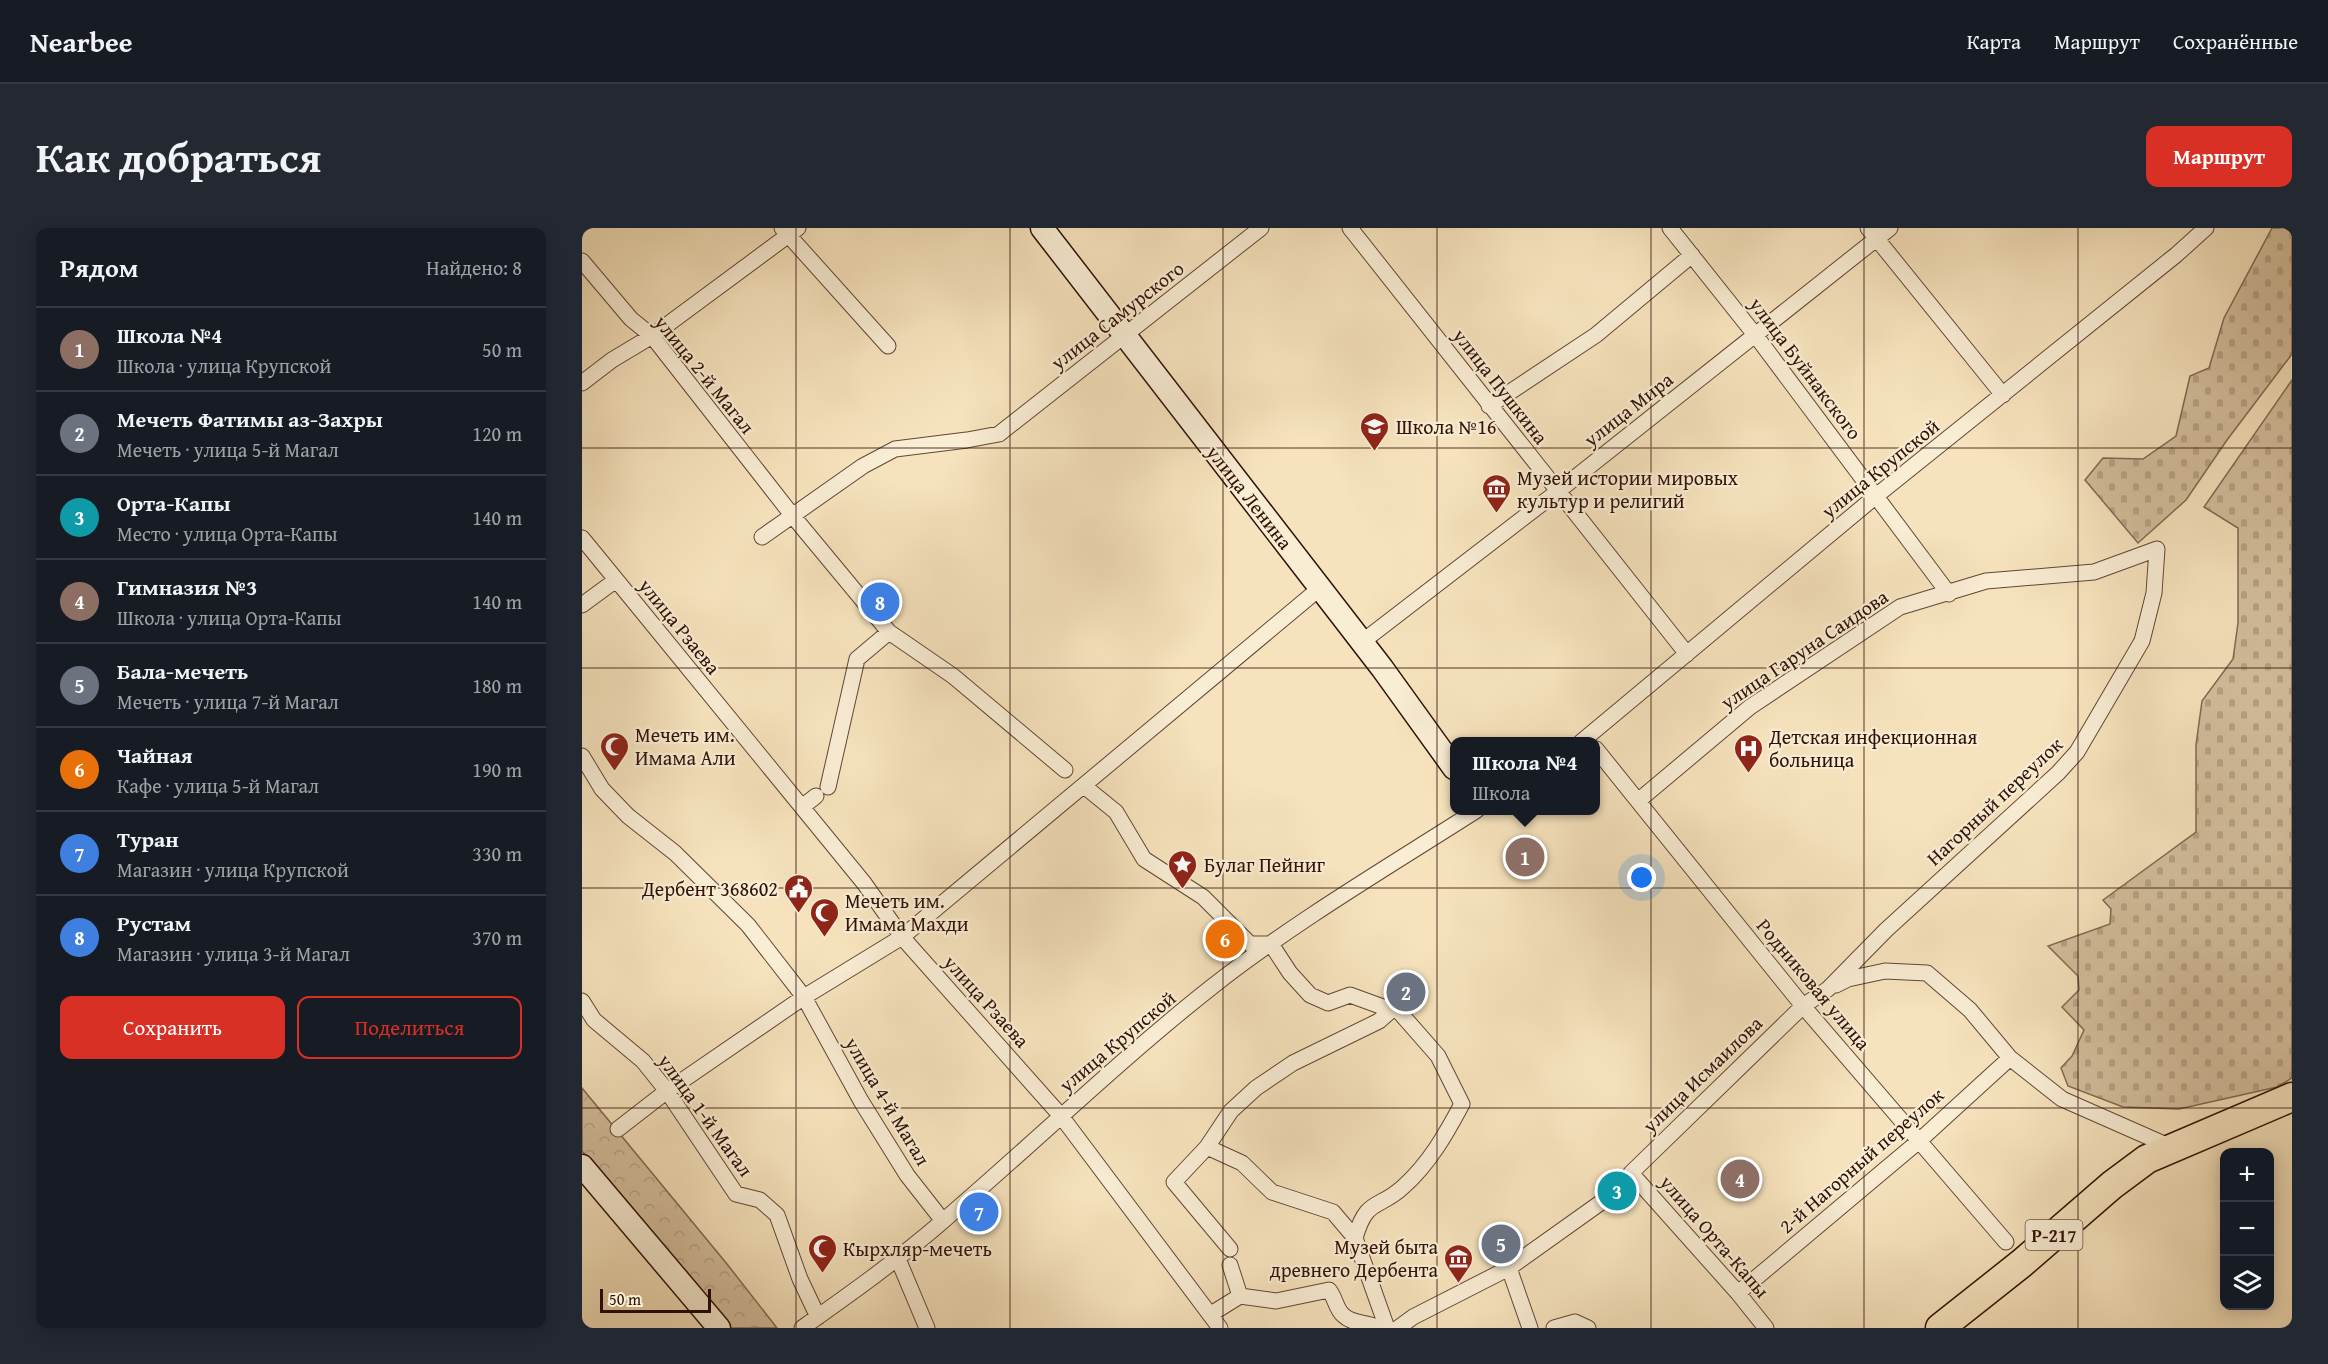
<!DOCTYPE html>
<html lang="ru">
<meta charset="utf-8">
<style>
body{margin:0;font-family:"Gentium Book Plus",serif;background:#242831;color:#f1f3f6}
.controls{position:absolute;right:18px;bottom:18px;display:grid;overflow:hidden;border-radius:12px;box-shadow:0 3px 15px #0003}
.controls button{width:54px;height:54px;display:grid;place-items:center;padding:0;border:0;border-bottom:2px solid #363941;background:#171b24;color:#f1f3f6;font:30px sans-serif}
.scale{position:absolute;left:18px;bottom:15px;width:111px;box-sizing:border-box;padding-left:6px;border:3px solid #301106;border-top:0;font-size:16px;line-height:21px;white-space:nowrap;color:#301106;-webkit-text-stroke:4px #f9edd4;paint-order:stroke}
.you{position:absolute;left:1060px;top:650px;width:21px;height:21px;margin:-15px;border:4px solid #fff;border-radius:50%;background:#1a73e8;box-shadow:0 0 0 9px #1a73e833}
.badge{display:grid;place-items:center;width:39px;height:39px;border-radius:50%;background:#d93025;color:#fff;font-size:20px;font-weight:700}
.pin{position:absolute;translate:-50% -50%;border:3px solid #fff;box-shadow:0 2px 6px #0006}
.popup{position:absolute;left:868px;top:509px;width:150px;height:78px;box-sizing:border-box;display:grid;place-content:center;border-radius:12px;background:#171b24;filter:drop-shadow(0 2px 4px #0005);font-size:20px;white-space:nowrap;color:#9ea1a6}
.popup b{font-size:22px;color:#f1f3f6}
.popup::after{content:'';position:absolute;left:50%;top:100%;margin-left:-12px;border:12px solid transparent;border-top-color:#171b24}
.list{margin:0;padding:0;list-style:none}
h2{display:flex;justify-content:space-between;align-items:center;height:78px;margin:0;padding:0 24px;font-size:26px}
h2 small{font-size:20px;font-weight:400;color:#9ea1a6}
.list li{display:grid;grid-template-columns:39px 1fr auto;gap:18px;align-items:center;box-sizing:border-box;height:84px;padding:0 24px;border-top:2px solid #363941}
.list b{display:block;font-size:22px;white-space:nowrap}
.list p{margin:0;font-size:20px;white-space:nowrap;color:#9ea1a6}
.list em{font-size:20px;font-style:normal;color:#9ea1a6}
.actions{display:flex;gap:12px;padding:18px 24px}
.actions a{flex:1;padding:14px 0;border:2px solid #d93025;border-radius:12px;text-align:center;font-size:21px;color:#d93025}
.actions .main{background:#d93025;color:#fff}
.icon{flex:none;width:33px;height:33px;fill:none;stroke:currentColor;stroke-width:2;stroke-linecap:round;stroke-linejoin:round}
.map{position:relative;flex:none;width:1710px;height:1100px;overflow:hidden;border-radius:12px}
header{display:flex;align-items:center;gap:36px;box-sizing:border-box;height:84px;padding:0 30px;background:#171b24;border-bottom:2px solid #363941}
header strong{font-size:28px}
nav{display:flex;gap:33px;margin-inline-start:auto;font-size:21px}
.intro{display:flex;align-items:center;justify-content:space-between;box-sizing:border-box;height:144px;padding:0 36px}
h1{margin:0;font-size:42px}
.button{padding:15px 27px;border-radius:12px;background:#d93025;color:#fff;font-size:21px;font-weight:700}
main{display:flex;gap:36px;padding:0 36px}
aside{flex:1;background:#171b24;border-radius:12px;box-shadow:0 3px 15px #0003}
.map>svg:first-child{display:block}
</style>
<header>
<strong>Nearbee</strong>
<nav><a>Карта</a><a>Маршрут</a><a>Сохранённые</a></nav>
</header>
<div class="intro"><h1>Как добраться</h1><a class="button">Маршрут</a></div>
<main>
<aside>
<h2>Рядом<small>Найдено: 8</small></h2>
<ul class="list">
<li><span class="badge" style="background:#8d6e63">1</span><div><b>Школа №4</b><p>Школа · улица Крупской</p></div><em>50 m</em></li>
<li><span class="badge" style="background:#6b7280">2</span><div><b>Мечеть Фатимы аз-Захры</b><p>Мечеть · улица 5-й Магал</p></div><em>120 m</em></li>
<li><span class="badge" style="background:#0f9aa8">3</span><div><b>Орта-Капы</b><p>Место · улица Орта-Капы</p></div><em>140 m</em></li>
<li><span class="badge" style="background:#8d6e63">4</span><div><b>Гимназия №3</b><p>Школа · улица Орта-Капы</p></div><em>140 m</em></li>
<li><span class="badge" style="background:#6b7280">5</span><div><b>Бала-мечеть</b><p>Мечеть · улица 7-й Магал</p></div><em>180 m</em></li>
<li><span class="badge" style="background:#e8710a">6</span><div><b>Чайная</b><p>Кафе · улица 5-й Магал</p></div><em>190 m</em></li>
<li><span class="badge" style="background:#3f7fe0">7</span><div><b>Туран</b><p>Магазин · улица Крупской</p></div><em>330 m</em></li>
<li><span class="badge" style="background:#3f7fe0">8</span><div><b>Рустам</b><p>Магазин · улица 3-й Магал</p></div><em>370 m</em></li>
</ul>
<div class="actions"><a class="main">Сохранить</a><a>Поделиться</a></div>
</aside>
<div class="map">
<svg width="1710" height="1100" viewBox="0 0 1710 1100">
<defs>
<pattern id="cemetery-stones" width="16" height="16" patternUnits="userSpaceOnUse" patternTransform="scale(1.5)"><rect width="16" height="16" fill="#d4bf9e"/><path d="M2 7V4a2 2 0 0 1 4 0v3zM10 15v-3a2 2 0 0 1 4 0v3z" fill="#b6a387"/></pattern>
<pattern id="park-crowns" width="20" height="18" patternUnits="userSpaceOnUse" patternTransform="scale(1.5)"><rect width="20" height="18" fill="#d4bf9e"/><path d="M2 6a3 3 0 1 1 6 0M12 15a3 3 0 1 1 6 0" fill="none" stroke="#b6a387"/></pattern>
</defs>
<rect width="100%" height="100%" fill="#f6e3bd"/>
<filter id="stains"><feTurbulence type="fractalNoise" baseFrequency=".00333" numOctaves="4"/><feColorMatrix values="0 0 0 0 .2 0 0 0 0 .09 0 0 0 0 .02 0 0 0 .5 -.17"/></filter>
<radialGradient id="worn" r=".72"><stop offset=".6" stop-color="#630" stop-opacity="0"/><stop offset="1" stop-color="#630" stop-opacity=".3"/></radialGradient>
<path fill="url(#cemetery-stones)" stroke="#826852" stroke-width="1.5" d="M1690,0H1710V126L1645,212L1604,272L1556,315L1503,252L1521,230L1561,231L1594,208L1608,148L1627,140L1642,90Z
M1710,152V850L1695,859L1597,881L1541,879L1486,858L1479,840L1490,828L1502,802L1480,779L1497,762L1496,748L1466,718L1528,696L1529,681L1521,672L1614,604V517L1620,473L1651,431L1656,395V300L1622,279Z"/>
<path fill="url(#park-crowns)" stroke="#826852" stroke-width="1.5" d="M0,860L145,1036L195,1100H149L0,923Z"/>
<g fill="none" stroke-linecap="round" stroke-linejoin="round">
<defs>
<path id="street" d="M200,0L306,118
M768,0L1105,426
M1088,0L1174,108L1367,366
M1286,0L1421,167
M0,33L49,91L70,108L210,287L307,404L371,448L483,542
M0,155L30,132L70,108L216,0
M907,178L1014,107L1110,27
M180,309L281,238L313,221L385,212L417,206L679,0
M0,310L282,655L320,709L479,888L638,1100
M0,377L34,352
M780,414L975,264L1308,0
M999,514L1294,268L1594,27L1624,0
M1014,521L1221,778L1424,1014
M0,528L20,561L46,588L93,625L166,697L222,769L279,873L325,947L361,993
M502,558L534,584L562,631L621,669L668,716H689L708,745L728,767L746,775L768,767L801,779H813L856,828L880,876C864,906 847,936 821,959C796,982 785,969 773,1010
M246,559L275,431L307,404
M220,579L234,568
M1254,757L1266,751L1303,743L1345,745L1388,782L1428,830L1480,871L1589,919
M0,773L12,792L61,833L85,863L154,966L178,972L195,987L218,1051L236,1089
M36,901L85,863L222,769L320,709L738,360
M625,919L660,935L690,964L751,984L773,1010L805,1100
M1049,945L1156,1065L1184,1100
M648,1021L592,954L625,919L649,883L674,860L711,835L797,793L813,779
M316,1031L345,1100
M648,1037L658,1068
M927,1040L948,1100
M1156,1065L1337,913L1428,830
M629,1086L658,1068L694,1073L747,1062C753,1069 754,1081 761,1087C771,1097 785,1093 796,1100
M220,1100C268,1066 316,1032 361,993C451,916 537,832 631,758C714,693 806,639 895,582
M816,1100L831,1089L927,1040L1035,963L1049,945L1221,778L1246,761L1304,702L1476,545L1495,524L1560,413L1572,365L1575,321L1512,344L1404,353L1318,379L1168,479L1056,573
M972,1100L993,1094L1006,1100"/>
<path id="secondary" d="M460,0L800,440L872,540
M0,938L137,1100"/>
<path id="highway" d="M1358,1100L1440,1035L1530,957L1565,931L1710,869"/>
</defs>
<use href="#street" stroke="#624634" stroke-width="17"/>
<use href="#secondary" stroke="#301106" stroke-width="25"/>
<use href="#highway" stroke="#301106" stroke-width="31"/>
<use href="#street" stroke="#f9edd4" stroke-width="15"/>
<use href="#secondary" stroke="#f9edd4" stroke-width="22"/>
<use href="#highway" stroke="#f6e3bd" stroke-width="28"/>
</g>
<path fill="none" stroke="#301106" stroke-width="1.5" stroke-opacity="0.55" d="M214,0V1100M428,0V1100M641,0V1100M855,0V1100M1069,0V1100M1282,0V1100M1496,0V1100M0,220H1710M0,440H1710M0,660H1710M0,880H1710"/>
<defs>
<symbol id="school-pin" viewBox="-11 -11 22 30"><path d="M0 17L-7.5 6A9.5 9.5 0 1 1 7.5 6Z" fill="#8f2418" stroke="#f9edd4"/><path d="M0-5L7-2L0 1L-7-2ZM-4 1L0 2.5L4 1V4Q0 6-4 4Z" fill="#fff"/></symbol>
<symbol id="museum-pin" viewBox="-11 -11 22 30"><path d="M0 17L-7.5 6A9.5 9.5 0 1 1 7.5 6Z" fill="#8f2418" stroke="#f9edd4"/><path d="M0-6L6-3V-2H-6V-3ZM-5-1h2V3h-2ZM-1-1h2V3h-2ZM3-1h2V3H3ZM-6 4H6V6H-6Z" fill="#fff"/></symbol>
<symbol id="mosque-pin" viewBox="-11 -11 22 30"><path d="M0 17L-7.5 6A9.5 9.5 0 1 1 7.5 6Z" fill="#8f2418" stroke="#f9edd4"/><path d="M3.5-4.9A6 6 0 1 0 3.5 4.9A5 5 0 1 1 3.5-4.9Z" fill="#fff"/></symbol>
<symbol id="hospital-pin" viewBox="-11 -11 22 30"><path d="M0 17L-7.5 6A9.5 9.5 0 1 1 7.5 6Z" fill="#8f2418" stroke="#f9edd4"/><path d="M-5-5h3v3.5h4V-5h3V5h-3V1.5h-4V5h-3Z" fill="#fff"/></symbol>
<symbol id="sight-pin" viewBox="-11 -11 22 30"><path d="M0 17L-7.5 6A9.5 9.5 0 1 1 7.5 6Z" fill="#8f2418" stroke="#f9edd4"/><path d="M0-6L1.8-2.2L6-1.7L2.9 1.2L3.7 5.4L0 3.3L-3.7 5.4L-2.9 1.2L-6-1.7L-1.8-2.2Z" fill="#fff"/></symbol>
<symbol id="civic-pin" viewBox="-11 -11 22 30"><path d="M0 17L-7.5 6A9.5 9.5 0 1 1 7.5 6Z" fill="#8f2418" stroke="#f9edd4"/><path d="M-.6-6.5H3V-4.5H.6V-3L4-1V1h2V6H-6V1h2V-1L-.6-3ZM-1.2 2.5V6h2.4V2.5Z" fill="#fff"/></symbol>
</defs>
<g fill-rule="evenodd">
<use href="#school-pin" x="776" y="182" width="33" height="45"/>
<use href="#museum-pin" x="898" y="244" width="33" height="45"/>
<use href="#mosque-pin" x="16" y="502" width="33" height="45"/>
<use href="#hospital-pin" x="1150" y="504" width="33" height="45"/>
<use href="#sight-pin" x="584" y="620" width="33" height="45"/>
<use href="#civic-pin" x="200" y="644" width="33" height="45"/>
<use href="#mosque-pin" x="226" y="668" width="33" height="45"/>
<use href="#mosque-pin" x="224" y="1004" width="33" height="45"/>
<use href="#museum-pin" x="860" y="1014" width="33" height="45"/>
</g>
<g text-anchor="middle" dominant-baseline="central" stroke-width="4.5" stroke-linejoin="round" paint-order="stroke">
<rect fill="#f9edd4" stroke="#6c5344" stroke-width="1.5" x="1443.5" y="992" width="57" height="30" rx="4.5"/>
<g font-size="18" font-weight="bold" fill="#301106">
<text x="1472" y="1007">Р-217</text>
</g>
<g font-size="20" fill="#301106" stroke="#f9edd4">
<text transform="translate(535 87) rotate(-38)">улица Самурского</text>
<text transform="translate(1224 140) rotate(53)">улица Буйнакского</text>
<text transform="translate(123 146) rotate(51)">улица 2-й Магал</text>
<text transform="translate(919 158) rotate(52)">улица Пушкина</text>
<text transform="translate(1046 181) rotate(-38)">улица Мира</text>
<text transform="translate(1298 240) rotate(-39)">улица Крупской</text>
<text transform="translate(668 269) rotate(52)">улица Ленина</text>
<text transform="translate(98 398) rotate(51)">улица Рзаева</text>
<text transform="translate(1222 421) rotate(-34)">улица Гаруна Саидова</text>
<text transform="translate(1412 573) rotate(-43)">Нагорный переулок</text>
<text transform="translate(1232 756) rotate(50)">Родниковая улица</text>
<text transform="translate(405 773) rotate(48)">улица Рзаева</text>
<text transform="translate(535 813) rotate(-40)">улица Крупской</text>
<text transform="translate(1120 846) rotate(-44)">улица Исмаилова</text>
<text transform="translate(306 873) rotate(59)">улица 4-й Магал</text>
<text transform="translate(124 887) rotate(54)">улица 1-й Магал</text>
<text transform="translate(1279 932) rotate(-41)">2-й Нагорный переулок</text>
<text transform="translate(1133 1008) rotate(49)">улица Орта-Капы</text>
</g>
<g font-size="20" fill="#301106" stroke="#f9edd4" text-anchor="start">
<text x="814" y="198">Школа №16</text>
<text x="935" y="249">Музей истории мировых<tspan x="935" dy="23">культур и религий</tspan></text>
<text x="53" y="506">Мечеть им.<tspan x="53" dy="23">Имама Али</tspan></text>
<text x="1187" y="508">Детская инфекционная<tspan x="1187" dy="23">больница</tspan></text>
<text x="622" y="636">Булаг Пейниг</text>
<text x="196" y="660" text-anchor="end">Дербент 368602</text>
<text x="263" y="672">Мечеть им.<tspan x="263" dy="23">Имама Махди</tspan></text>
<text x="856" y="1018" text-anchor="end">Музей быта<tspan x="856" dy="23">древнего Дербента</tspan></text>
<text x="261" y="1020">Кырхляр-мечеть</text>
</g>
</g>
<rect width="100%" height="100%" filter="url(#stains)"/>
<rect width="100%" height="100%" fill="url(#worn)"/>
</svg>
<div class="controls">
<button>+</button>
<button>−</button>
<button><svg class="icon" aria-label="layers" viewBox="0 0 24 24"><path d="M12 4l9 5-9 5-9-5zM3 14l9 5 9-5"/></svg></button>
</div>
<div class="scale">50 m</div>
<div class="you"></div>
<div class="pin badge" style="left:943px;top:629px;background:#8d6e63">1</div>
<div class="popup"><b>Школа №4</b>Школа</div>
<div class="pin badge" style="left:824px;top:764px;background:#6b7280">2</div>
<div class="pin badge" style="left:1035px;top:963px;background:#0f9aa8">3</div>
<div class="pin badge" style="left:1158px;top:951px;background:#8d6e63">4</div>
<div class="pin badge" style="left:919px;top:1016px;background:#6b7280">5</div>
<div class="pin badge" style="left:643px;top:711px;background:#e8710a">6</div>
<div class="pin badge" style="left:397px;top:984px;background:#3f7fe0">7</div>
<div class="pin badge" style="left:298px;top:374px;background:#3f7fe0">8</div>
</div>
</main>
